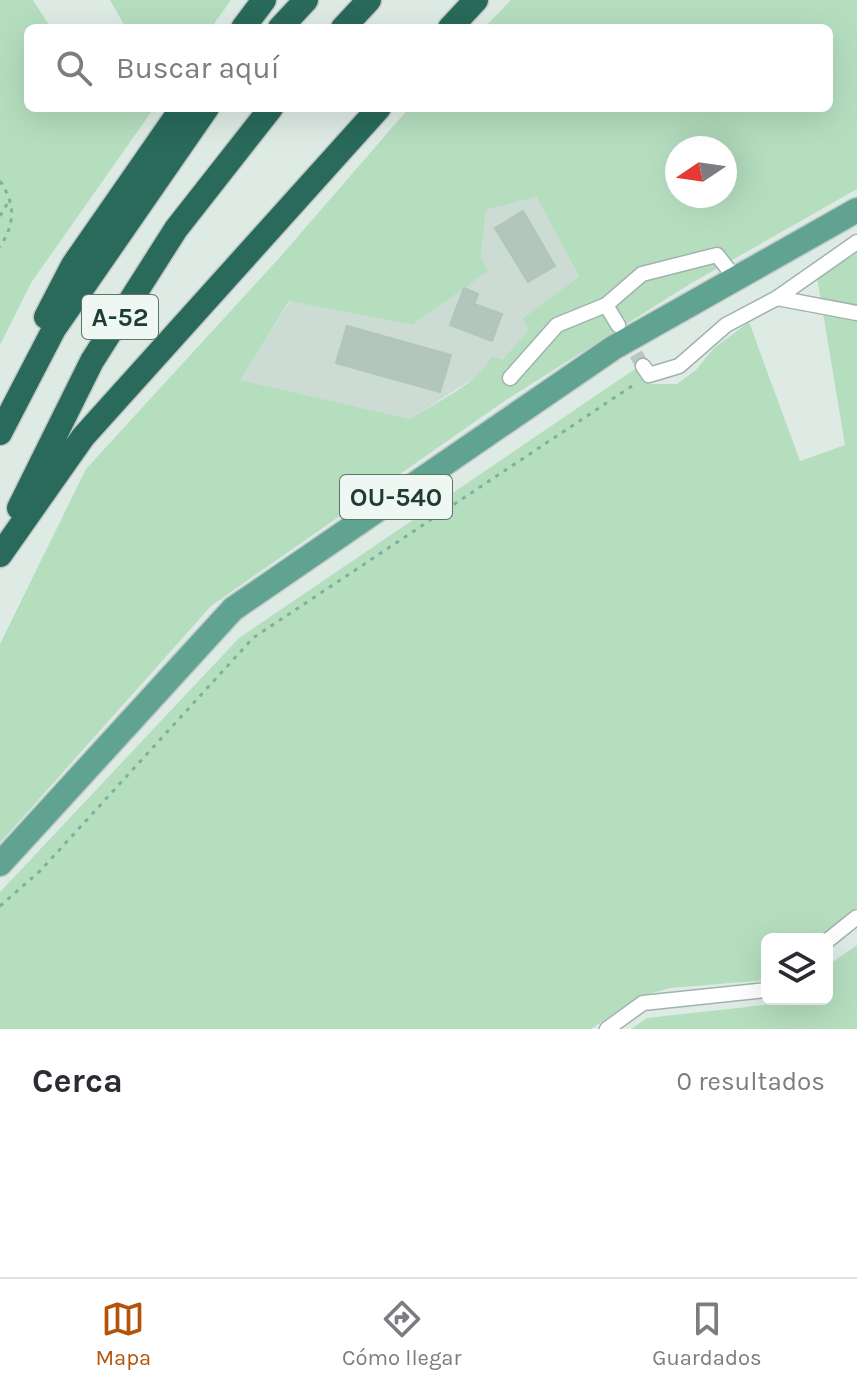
<!DOCTYPE html>
<html lang="es">
<meta charset="utf-8">
<style>
body{margin:0;font-family:Karla,sans-serif;background:#f2f2f3;color:#2b2b33}
.controls{position:absolute;right:24px;bottom:24px;display:grid;overflow:hidden;border-radius:12px;box-shadow:0 8px 32px #0002}
.controls button{width:72px;height:72px;display:grid;place-items:center;padding:0;border:0;border-bottom:2px solid #e1e1e2;background:#fff;color:#2b2b33;font:40px sans-serif}
.compass{position:absolute;left:665px;top:136px;width:72px;height:72px;border-radius:50%;background:#fff;box-shadow:0 8px 32px #0002;rotate:257deg}
.list{margin:0;padding:0;list-style:none}
h2{display:flex;justify-content:space-between;align-items:center;height:104px;margin:0;padding:0 32px;font-size:34px}
h2 small{font-size:26px;font-weight:400;color:#7c7c81}
.icon{flex:none;width:44px;height:44px;fill:none;stroke:currentColor;stroke-width:2;stroke-linecap:round;stroke-linejoin:round}
.map{position:relative;flex:none;width:857px;height:1029px;overflow:hidden}
.search{position:absolute;background:#fff;box-shadow:0 8px 32px #0002;left:24px;right:24px;top:24px;height:88px;display:flex;align-items:center;gap:20px;box-sizing:border-box;padding:0 28px;border-radius:12px;color:#7c7c81;font-size:30px}
.sheet{height:248px;background:#fff}
nav{display:flex;justify-content:space-around;align-items:center;box-sizing:border-box;height:112px;border-top:2px solid #e1e1e2;background:#fff;font-size:22px;color:#7c7c81}
nav a{display:grid;justify-items:center;gap:4px}
nav .on{color:#b45309}
.map>svg:first-child{display:block}
</style>
<div class="map">
<svg width="857" height="1029" viewBox="0 0 857 1029">
<rect width="100%" height="100%" fill="#deebe5"/>
<path fill="#ccdbd4" d="M538,197L579,278L522,319L529,330L502,360L410,419L239,380L290,301L412,325L487,271L481,258L486,210Z"/>
<path fill="#b5debf" fill-rule="evenodd" d="M0,0H33L51,28H28V108H154L31,283L0,345Z
M110,0H231L211,28H126Z
M511,0H857V189L690,284L506,400L211,606L0,843V644L86,469L281,256L409,108H829V28H484ZM677,148H725V196H677ZM537,197L579,277L522,319L529,330L502,360L492,356C478,384 436,402 410,419L240,380L289,301L412,325L488,271L481,257L486,210Z
M857,253V907L820,939H767V980L670,988L639,997L591,1029H0V892L239,638L635,369L650,384H677L696,370L714,348L749,322L800,461L845,445L817,277Z
M857,945V1029H631L647,1018L772,1004L779,999H827V966Z"/>
<path fill="#b3c6be" stroke="#b0c5bc" stroke-width="2" d="M523,211L555,266L528,282L495,228Z
M464,288L478,294L474,304L502,314L492,341L450,325Z
M347,326L451,355L440,392L336,363Z"/>
<g fill="none" stroke-linecap="round" stroke-linejoin="round">
<path stroke="#b8c8c1" stroke-width="14" stroke-dasharray="14 7" stroke-linecap="butt" d="M625,336L643,366"/>
<defs>
<path id="minor" d="M777,298L857,242
M606,305L618,325
M643,366L649,375L679,366L726,325L777,298L857,313
M510,378L557,325L606,305L642,274L717,255L736,279
M827,941L857,917
M607,1029L643,1003L767,990"/>
<path id="primary" d="M0,864L233,609L613,348L857,210"/>
<path id="motorway" d="M243,28L264,0
M280,28L306,0
M343,28L369,0
M450,28L476,0
M46,317L73,265L182,108
M0,433L54,329L207,108
M19,508L92,361L176,229L271,108
M0,555L83,437L379,108"/>
</defs>
<use href="#minor" stroke="#a1b3ac" stroke-width="17"/>
<use href="#primary" stroke="#c0c8c6" stroke-width="27"/>
<use href="#motorway" stroke="#c0c8c6" stroke-width="27"/>
<path stroke="#7db19e" stroke-width="3" stroke-dasharray="4 6" stroke-linecap="butt" d="M0,181C16,205 15,223 0,247
M0,216L10,199
M0,906L40,871L253,638L635,384"/>
<use href="#minor" stroke="#fff" stroke-width="14"/>
<use href="#primary" stroke="#60a390" stroke-width="24"/>
<use href="#motorway" stroke="#296a5a" stroke-width="24"/>
</g>
<g text-anchor="middle" dominant-baseline="central" stroke-width="6" stroke-linejoin="round" paint-order="stroke">
<g fill="#eff7f3" stroke="#5d746d" stroke-width="2">
<rect x="82" y="295" width="76" height="44" rx="6"/>
<rect x="340" y="475" width="112" height="44" rx="6"/>
</g>
<g font-size="26" font-weight="bold" fill="#1f3c33">
<text x="120" y="317">A-52</text>
<text x="396" y="497">OU-540</text>
</g>
</g>
</svg>
<div class="controls">
<button><svg class="icon" aria-label="layers" viewBox="0 0 24 24"><path d="M12 4l9 5-9 5-9-5zM3 14l9 5 9-5"/></svg></button>
</div>
<svg class="compass" viewBox="-18 -18 36 36"><path d="M0-13l5 13h-10z" fill="#e53935"/><path d="M0 13l5-13h-10z" fill="#7c7c81"/></svg>
<div class="search"><svg class="icon" aria-label="search" viewBox="0 0 24 24"><circle cx="10" cy="10" r="6"/><path d="M15 15l6 6"/></svg>Buscar aquí</div>
</div>
<section class="sheet">
<h2>Cerca<small>0 resultados</small></h2>
<ul class="list">
</ul>
</section>
<nav>
<a class="on"><svg class="icon" aria-label="map" viewBox="0 0 24 24"><path d="M3 6l6-2 6 2 6-2v14l-6 2-6-2-6 2zM9 4v14M15 6v14"/></svg>Mapa</a>
<a><svg class="icon" aria-label="directions" viewBox="0 0 24 24"><path d="M12 3l9 9-9 9-9-9zM9 14v-3h6M13 9l2 2-2 2"/></svg>Cómo llegar</a>
<a><svg class="icon" aria-label="saved" viewBox="0 0 24 24"><path d="M7 4h10v16l-5-4-5 4z"/></svg>Guardados</a>
</nav>
